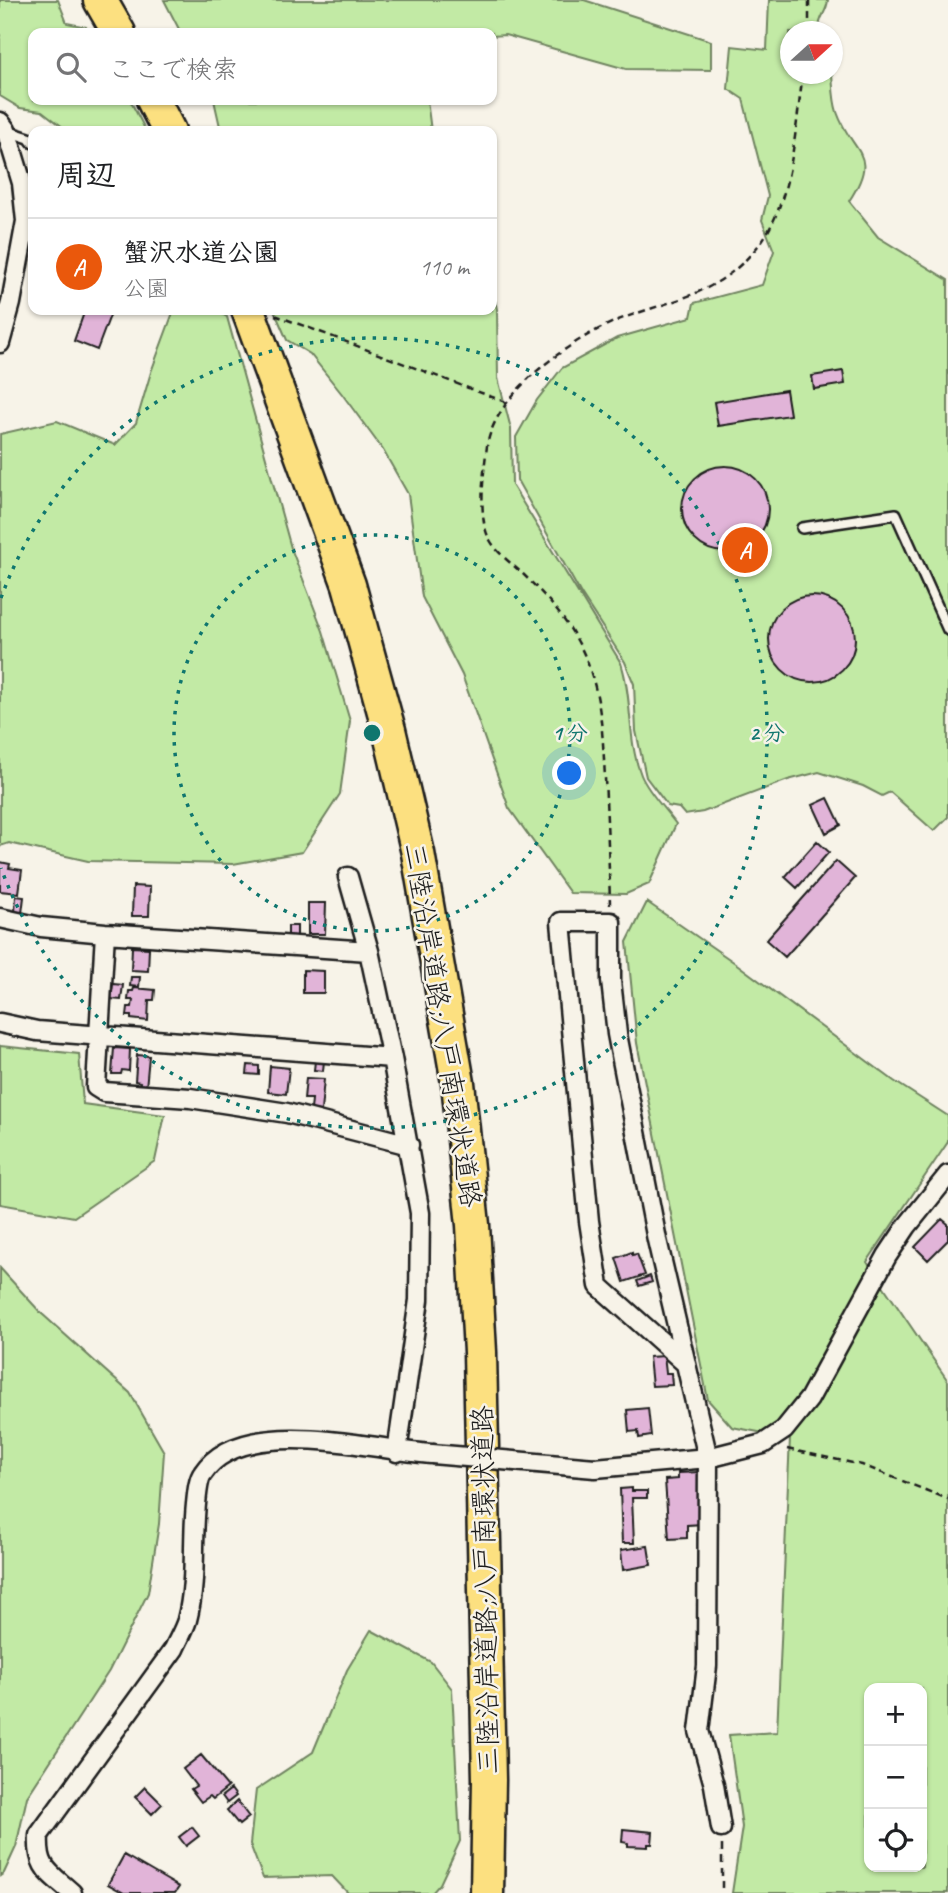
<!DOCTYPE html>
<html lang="ja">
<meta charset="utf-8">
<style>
body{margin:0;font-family:Caveat,"Klee One",sans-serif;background:#f6f6f6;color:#202124}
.controls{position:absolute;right:21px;bottom:21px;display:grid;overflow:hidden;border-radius:14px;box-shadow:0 2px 5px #0004}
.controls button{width:63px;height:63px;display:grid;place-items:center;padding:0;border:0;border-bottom:2px solid #e0e0e0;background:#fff;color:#202124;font:35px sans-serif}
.compass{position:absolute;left:780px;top:21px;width:63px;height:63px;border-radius:50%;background:#fff;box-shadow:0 2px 5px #0004;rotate:69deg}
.you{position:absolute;left:570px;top:774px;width:24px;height:24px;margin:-18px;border:5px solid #fff;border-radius:50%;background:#1a73e8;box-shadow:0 0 0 10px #1a73e833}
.badge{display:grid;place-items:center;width:46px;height:46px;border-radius:50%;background:#ea580c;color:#fff;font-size:23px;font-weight:700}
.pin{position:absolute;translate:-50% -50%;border:4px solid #fff;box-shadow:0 2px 7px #0006}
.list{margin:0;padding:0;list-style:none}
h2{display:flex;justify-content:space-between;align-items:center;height:91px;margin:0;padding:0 28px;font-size:30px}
h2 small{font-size:23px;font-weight:400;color:#757577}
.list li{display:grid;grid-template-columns:46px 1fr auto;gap:21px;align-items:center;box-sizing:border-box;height:98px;padding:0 28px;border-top:2px solid #e0e0e0}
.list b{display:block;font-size:26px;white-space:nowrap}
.list p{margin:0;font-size:23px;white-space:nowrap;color:#757577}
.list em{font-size:23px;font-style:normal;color:#757577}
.icon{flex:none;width:38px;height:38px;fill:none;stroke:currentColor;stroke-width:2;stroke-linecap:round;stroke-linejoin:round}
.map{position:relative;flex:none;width:948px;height:1893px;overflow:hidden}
.search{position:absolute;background:#fff;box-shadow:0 2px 5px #0004;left:28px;top:28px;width:469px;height:77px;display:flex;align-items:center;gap:18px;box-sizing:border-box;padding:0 24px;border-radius:14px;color:#757577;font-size:26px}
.panel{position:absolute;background:#fff;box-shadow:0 2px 5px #0004;left:28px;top:126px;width:469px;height:189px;border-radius:14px}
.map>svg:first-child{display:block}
</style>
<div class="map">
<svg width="948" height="1893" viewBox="0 0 948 1893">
<rect width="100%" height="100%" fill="#f7f3e8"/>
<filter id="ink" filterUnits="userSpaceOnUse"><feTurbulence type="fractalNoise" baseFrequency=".0143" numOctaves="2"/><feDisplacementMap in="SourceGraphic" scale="14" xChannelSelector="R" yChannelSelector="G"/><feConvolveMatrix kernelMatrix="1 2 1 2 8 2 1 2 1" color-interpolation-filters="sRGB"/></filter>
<g filter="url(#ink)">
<path fill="#c2eaa5" stroke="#6f8360" stroke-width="2" fill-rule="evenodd" d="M0,0H58L67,23L86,27L89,33H33V100H130L146,131H68L42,111L20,108L0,96Z
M164,0H584L711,41V70L626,69L505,35L492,36V33H181Z
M769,0H828C827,13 818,17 819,31L790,32V74H832C833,86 833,100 837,112C852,155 881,152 849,201L878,237L948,280V817L934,831L890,792L882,796L863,786L819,772L788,780L703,812L685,815L679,808L668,806L646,777L636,731L634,684L625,662L581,594L517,480L516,437L537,400L562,368L617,338L691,317L694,303L762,285L774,251L762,220L768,196L743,99L728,89L732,46L767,50Z
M214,100H427L431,131H221Z
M492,285L497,309L498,378L511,429L512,485L621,663C633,699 627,740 641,775C648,792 665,809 676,824L649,884L626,894L570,893L509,808L462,675L422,597L408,494L383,450L342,394L310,354L287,340L274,310H492Z
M174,310H215L227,317L291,548L323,631L350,721L340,794L302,852L233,864L88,861L9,843L0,846V434L57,421L115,445L136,423L151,372Z
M647,902L738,965L894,1081L948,1116V1142L867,1262L948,1381V1893H732L742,1827L729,1735L777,1732L790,1438L732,1427L708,1400L637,1043L627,942ZM869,1688H922V1867H869Z
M0,1046L79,1054L83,1104L165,1115L155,1161L74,1217L0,1204Z
M0,1268L41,1313L130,1393L164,1452L159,1524L148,1593L109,1671L27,1797L16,1847L4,1873L0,1876Z
M371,1630L431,1662L452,1689L460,1841L440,1884L432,1893H348L332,1876L263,1878L250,1844L256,1790L313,1752L347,1670Z"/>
<path fill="#e1b4d8" stroke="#1c1c1c" stroke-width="2" d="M85,310H112L97,350L74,341Z
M843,371L845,384L814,389L812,376Z
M786,390L790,415L718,426L714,402Z
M682 509a43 43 0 1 1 86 0a43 43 0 1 1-86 0Z
M769 639a43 43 0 1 1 86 0a43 43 0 1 1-86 0Z
M828,798L841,825L826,833L813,805Z
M817,841L829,852L797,888L785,877Z
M836,861L855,878L785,957L766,940Z
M0,862L10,864L9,868L22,870L19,893L0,891Z
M133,886L150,887L149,916H132Z
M16,896L24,897L22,913L15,912Z
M308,903H326L325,934H308Z
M288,926H297V939H288Z
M132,947L149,948L148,971L131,970Z
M303,970L324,971V993H303Z
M131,977H140L139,987L130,986Z
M113,984L123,985L121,1000L111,999Z
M134,988L155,990L154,1000H149L148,1021L131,1019V1016H127L128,1007H132L133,1000H128L129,991H133Z
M114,1048L130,1049L129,1071L122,1070L121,1074H112Z
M137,1055L149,1056L146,1088L139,1087L140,1082L135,1081Z
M315,1061H324L323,1071L314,1070Z
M248,1065L259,1066V1075L247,1074Z
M270,1066L289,1068L286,1094L268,1092Z
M306,1078L324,1079L321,1111L311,1110L312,1099H304Z
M942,1219L948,1224V1240L928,1260L915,1247Z
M632,1252V1255L637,1254L645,1275L624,1282L616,1258Z
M650,1276L652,1282L639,1286L637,1281Z
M664,1356L666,1373H671L672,1385L652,1386L649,1357Z
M648,1408L651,1436L639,1438L638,1431L629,1432L627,1410Z
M700,1472L703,1524L687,1525V1538L669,1539L665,1480L678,1479V1473Z
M632,1488V1491H647V1498H632L634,1543H622L620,1489Z
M648,1546L651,1565L623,1570L621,1550Z
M201,1755L228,1787L213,1799L210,1796L201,1802L191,1789L196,1786L183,1769Z
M145,1787L162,1804L152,1814L135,1797Z
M231,1789L236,1796L227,1803L222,1796Z
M237,1801L249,1817L239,1825L227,1810Z
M192,1827L199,1836L186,1846L179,1837Z
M623,1829L653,1832L652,1844H648V1847L628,1846V1843L622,1842Z
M124,1855L179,1887L175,1893H124L108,1884Z"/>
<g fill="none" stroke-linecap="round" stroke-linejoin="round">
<defs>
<path id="lane" d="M7,131L29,138L33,143
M802,528L896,514L948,630"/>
<path id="street" d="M0,122L6,130L22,183L26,221L11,303L0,343
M348,877L369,951L392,1058L420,1213L419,1300L397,1452
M0,918L41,927L105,933L369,951
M105,933L96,1087L104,1092L190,1098L287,1113L409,1145
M0,1023L37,1031L392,1058
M684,1362L599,1286L589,1221L561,922H611V981L617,1034L657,1240L708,1458L707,1666L699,1731L714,1785L721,1828
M595,1468L708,1458L763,1444L784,1430L809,1399L887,1256L907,1226L948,1175
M72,1893C49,1872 37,1869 39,1835L174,1649C178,1640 184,1630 187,1620C197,1582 192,1542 196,1504C197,1495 198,1479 203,1473C243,1413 371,1450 432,1454"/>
<path id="highway" d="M100,0L119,33
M153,100L169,131
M248,310L349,585L389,730L418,853L458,1083L473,1225L480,1352L489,1780L487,1893"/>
</defs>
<use href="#lane" stroke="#1c1c1c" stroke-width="14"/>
<use href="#street" stroke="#1c1c1c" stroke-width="23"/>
<use href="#highway" stroke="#1c1c1c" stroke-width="37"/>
<path stroke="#1c1c1c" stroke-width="2.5" stroke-dasharray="7 5" stroke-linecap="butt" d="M809,32V0
M275,315L508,403
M610,905C609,862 607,820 605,778C603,742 602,707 591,673C579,633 552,602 523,574C512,564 497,553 490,540C477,519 484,470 487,446C496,392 569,341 616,321C673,298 716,298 758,246C793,203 795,127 803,74
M787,1449L862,1465L948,1499
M722,1845V1893"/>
<use href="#lane" stroke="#f7f3e8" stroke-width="9"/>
<use href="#street" stroke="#f7f3e8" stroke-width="18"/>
<use href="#highway" stroke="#fce080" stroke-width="32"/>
<defs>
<path id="street-bridge" d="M432,1454L595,1468"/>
</defs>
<use href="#street-bridge" stroke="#1c1c1c" stroke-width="23" stroke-linecap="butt"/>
<use href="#street-bridge" stroke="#f7f3e8" stroke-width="18"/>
</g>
</g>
<g fill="none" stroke="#0f766e" stroke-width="3.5" stroke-dasharray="3.5 7">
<circle cx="372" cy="733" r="198"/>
<path d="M1 598A395 395 0 1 1 1 868"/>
</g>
<g text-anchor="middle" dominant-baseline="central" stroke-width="5" stroke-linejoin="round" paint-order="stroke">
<g font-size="28" fill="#1c1c1c" stroke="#f7f3e8">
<text transform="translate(443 1025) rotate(81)">三陸沿岸道路;八戸南環状道路</text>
<text transform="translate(485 1590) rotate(-91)">三陸沿岸道路;八戸南環状道路</text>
</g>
</g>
<circle cx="372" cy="733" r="10" fill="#0f766e" stroke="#f7f3e8" stroke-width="3.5"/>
<g font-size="21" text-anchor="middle" font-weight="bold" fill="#0f766e" stroke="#f7f3e8" stroke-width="5" stroke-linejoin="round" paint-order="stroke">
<text x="570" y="740">1 分</text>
<text x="767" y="740">2 分</text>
</g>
</svg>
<div class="controls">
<button>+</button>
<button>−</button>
<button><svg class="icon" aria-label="locate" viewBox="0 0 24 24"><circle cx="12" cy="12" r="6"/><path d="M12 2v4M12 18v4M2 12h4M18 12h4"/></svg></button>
</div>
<svg class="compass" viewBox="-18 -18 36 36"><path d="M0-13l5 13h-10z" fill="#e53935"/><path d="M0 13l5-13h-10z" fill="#757577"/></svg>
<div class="you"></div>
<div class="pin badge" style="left:745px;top:550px">A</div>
<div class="search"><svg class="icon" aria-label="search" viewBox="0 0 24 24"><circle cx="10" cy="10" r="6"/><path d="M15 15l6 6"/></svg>ここで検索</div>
<section class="panel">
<h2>周辺<small></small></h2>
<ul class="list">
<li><span class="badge">A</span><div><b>蟹沢水道公園</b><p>公園</p></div><em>110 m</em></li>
</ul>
</section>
</div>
